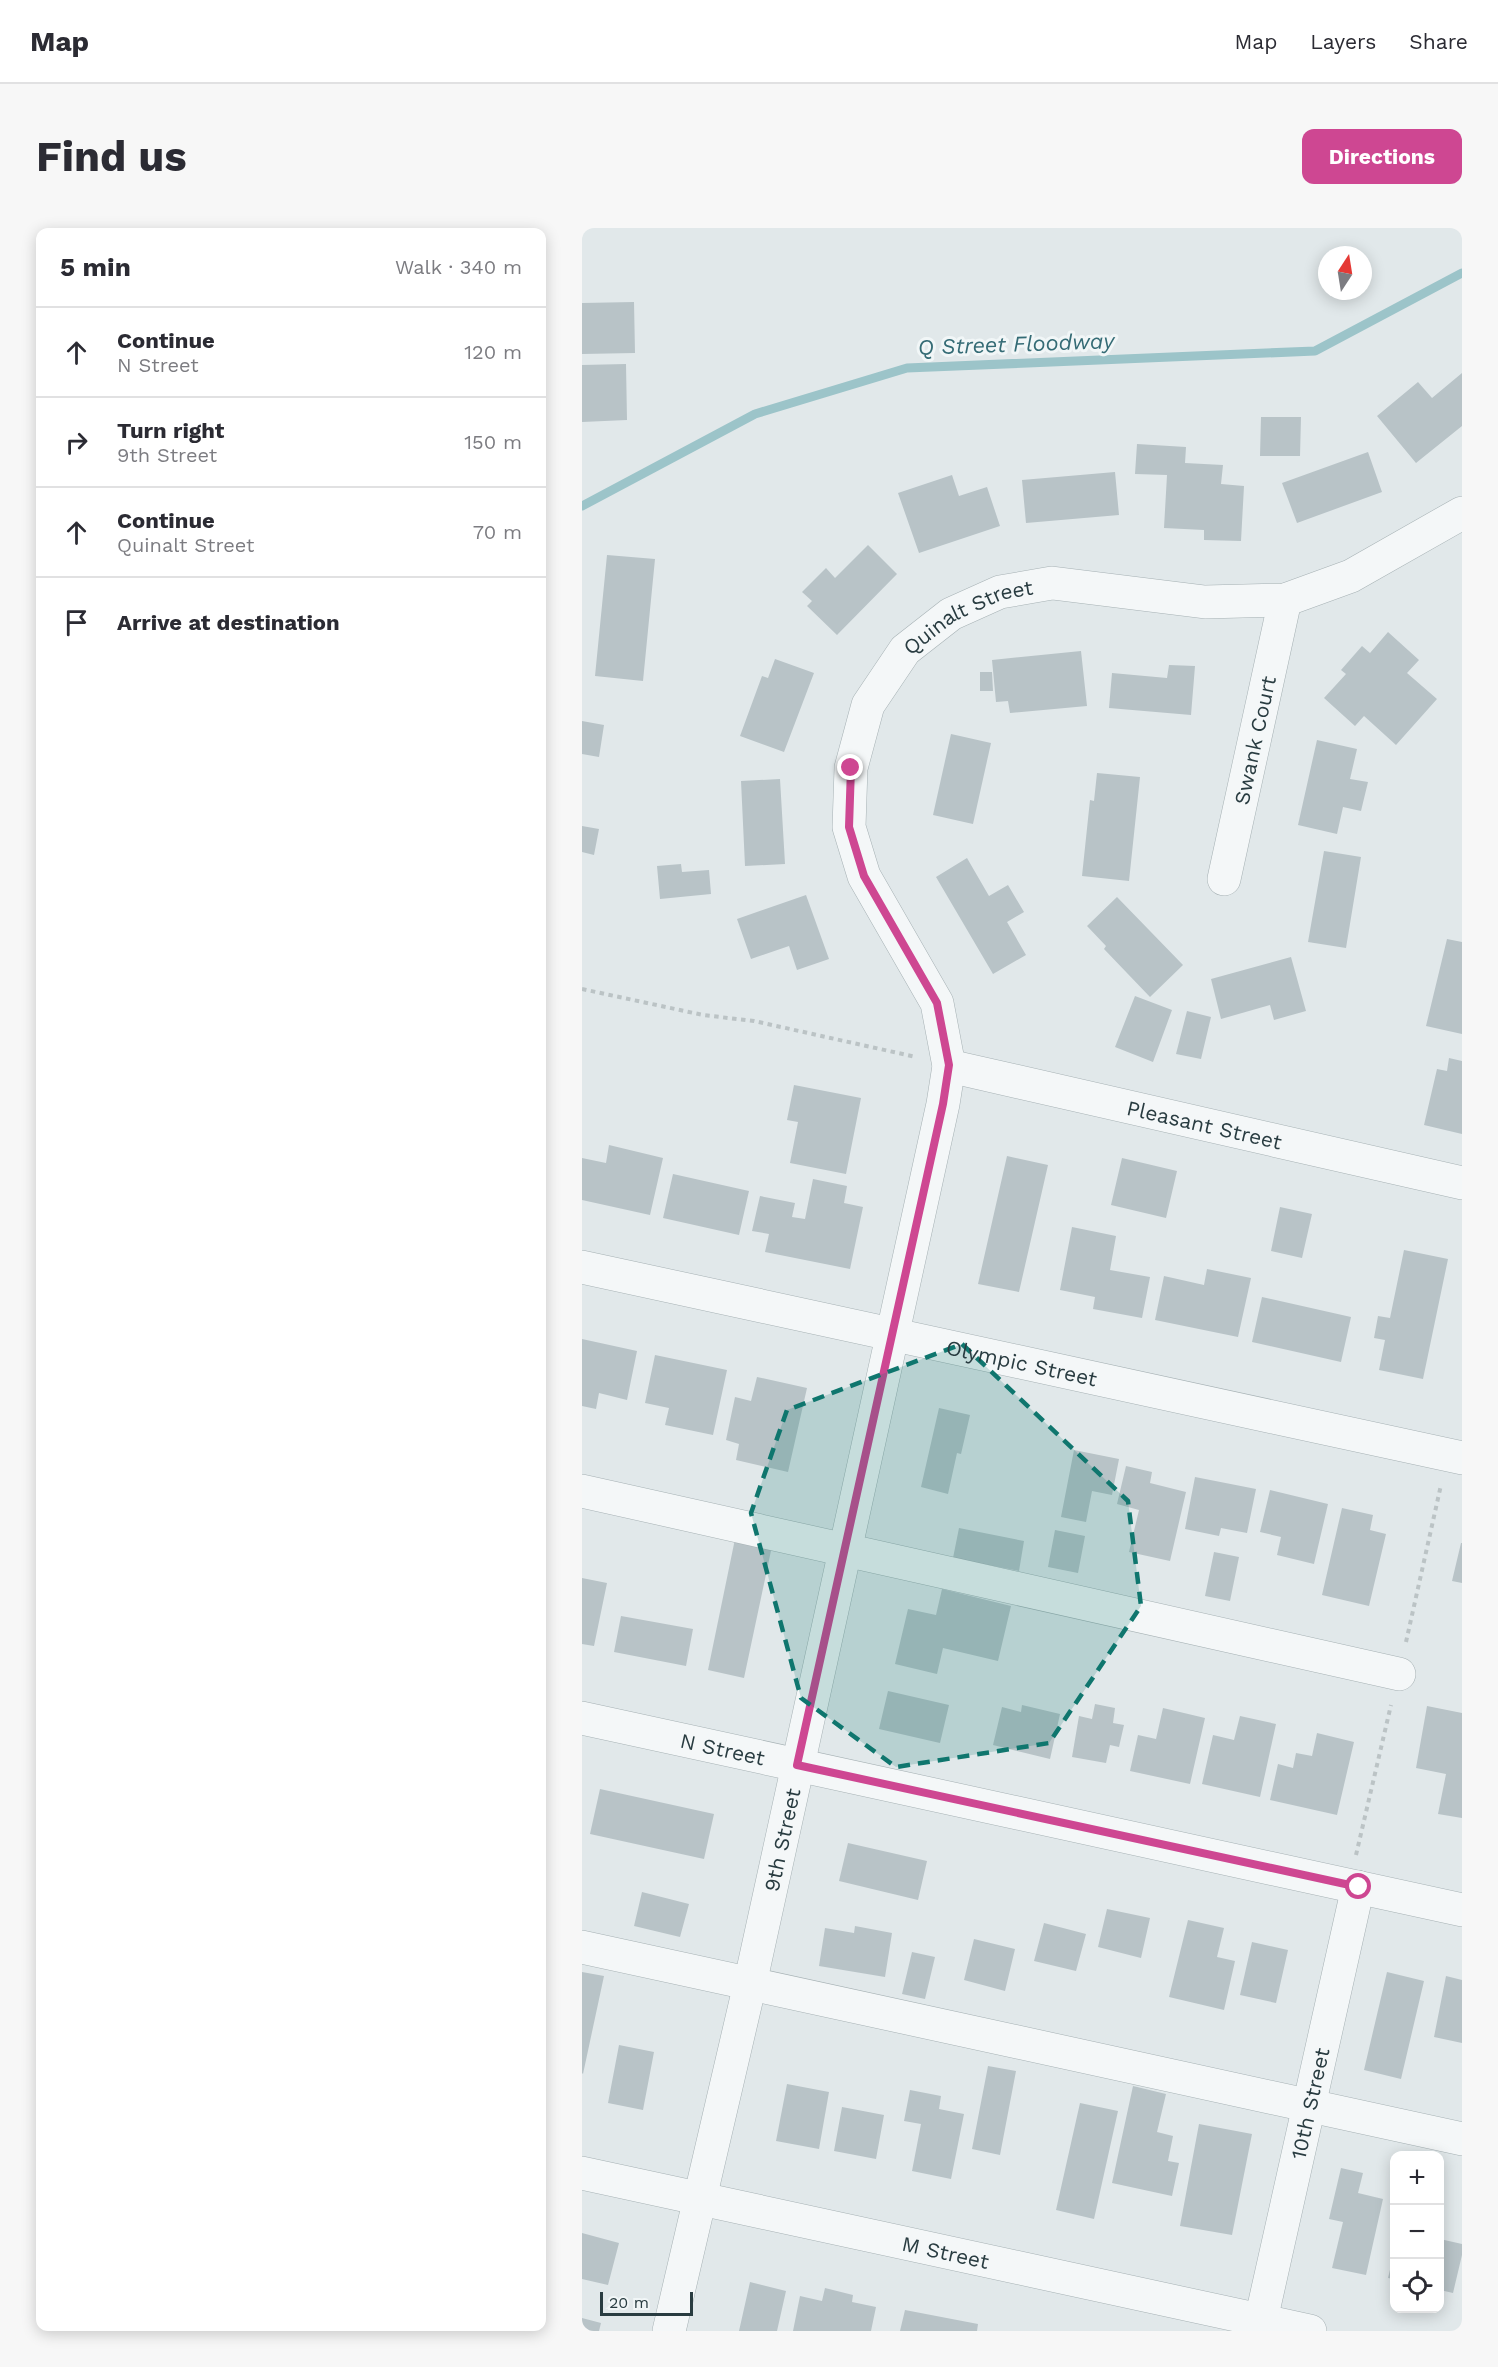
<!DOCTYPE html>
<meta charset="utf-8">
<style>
body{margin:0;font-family:"Work Sans",sans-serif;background:#f7f7f7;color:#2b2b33}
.controls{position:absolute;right:18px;bottom:18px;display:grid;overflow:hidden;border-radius:12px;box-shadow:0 3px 15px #0003}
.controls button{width:54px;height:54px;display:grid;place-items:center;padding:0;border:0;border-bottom:2px solid #e1e1e2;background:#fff;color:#2b2b33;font:30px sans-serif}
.compass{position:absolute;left:736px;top:18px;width:54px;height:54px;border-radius:50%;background:#fff;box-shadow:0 3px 15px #0003;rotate:12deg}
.scale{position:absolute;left:18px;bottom:15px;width:93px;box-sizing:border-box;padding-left:6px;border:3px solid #293c41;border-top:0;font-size:16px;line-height:21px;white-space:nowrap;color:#293c41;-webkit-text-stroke:4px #f1f6f7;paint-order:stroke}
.stop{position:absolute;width:18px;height:18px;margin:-14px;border:4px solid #ce4792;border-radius:50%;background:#fff}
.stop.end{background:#ce4792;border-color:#fff;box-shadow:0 2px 6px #0008}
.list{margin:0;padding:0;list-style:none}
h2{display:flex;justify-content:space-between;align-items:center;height:78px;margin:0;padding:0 24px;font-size:26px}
h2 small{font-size:20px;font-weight:400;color:#7c7c81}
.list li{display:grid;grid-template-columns:39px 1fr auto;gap:18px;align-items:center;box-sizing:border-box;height:90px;padding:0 24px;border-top:2px solid #e1e1e2}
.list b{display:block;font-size:22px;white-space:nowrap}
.list p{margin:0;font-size:20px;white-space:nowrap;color:#7c7c81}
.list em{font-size:20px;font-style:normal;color:#7c7c81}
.icon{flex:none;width:33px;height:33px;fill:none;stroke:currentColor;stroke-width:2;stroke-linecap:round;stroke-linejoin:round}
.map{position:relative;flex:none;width:880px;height:2103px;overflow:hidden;border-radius:12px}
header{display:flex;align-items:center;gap:36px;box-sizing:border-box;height:84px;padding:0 30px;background:#fff;border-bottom:2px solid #e1e1e2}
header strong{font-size:28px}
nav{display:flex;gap:33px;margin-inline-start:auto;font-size:21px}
.intro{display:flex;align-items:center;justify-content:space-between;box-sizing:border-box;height:144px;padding:0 36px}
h1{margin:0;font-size:42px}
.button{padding:15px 27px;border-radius:12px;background:#ce4792;color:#fff;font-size:21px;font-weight:700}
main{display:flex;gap:36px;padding:0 36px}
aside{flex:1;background:#fff;border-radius:12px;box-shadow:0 3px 15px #0003}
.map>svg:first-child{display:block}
</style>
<header>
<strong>Map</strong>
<nav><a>Map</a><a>Layers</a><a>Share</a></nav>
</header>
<div class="intro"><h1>Find us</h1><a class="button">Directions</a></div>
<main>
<aside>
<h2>5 min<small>Walk · 340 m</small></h2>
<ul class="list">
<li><svg class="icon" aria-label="ahead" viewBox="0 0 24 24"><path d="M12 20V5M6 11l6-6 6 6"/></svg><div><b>Continue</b><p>N Street</p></div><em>120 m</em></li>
<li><svg class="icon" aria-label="right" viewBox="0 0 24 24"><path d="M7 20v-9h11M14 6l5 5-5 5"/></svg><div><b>Turn right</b><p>9th Street</p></div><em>150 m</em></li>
<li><svg class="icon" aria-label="ahead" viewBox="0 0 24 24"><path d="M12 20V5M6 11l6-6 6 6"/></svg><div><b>Continue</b><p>Quinalt Street</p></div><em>70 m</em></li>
<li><svg class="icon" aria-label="arrive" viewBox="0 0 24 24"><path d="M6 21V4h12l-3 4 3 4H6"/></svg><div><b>Arrive at destination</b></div></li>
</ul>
</aside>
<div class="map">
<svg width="880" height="2103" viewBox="0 0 880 2103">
<rect width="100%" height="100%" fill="#e1e8ea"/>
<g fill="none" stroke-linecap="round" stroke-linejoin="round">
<path stroke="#9cc4c9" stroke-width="9" d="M0,278L173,186L325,140L733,123L880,45"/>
</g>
<path fill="#b8c3c7" d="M52,74L53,125L0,126V75Z
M44,136L45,192L0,194V137Z
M880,145V198L834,235L795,188L836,154L850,170Z
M679,189H719L718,228H678Z
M555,216L604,219L603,235L641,237L639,256L662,258L659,313L622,312V302L582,300L585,247L553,246Z
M786,224L800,264L715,295L700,255Z
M533,244L537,287L444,295L440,252Z
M370,247L377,268L405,259L418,298L337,325L316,265Z
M286,317L315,346L255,407L225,378L230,373L220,364L244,340L253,350Z
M25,327L73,331L61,453L13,448Z
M806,404L837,432L825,445L855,471L814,517L782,488L773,498L742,470L764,446L759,442L780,418L788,425Z
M499,423L505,478L428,485L426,473L414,474L410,432Z
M193,431L232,445L202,524L158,508L180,448L186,450Z
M587,437L613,438L609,487L527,480L530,445L585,450Z
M398,444H410L411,463H398Z
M0,493L22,497L17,529L0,526Z
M369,506L409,515L391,596L351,587Z
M735,512L775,521L768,551L786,554L779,583L761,579L755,606L716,597Z
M515,545L558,549L547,653L500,648L508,572L512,573Z
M198,551L203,636L163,638L159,553Z
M0,598L17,601L12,627L0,624Z
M742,623L779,629L764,720L726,714Z
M385,630L407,668L426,657L442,684L425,694L444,727L411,746L354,649Z
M99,636L100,644L127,642L129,666L78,671L75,638Z
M224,667L247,731L215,742L207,718L169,731L155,691Z
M535,669L601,737L568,769L522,721L524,718L505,698Z
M865,711L880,714V806L844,798Z
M709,729L724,783L692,792L688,777L639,791L629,751Z
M553,768L590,782L571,834L533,819Z
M605,783L629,789L619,831L594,826Z
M867,830L880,833V906L842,897L855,841L865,843Z
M212,857L279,870L264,946L208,935L216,894L205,892Z
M27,917L81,930L68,987L0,972V930L24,935Z
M425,928L466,937L437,1064L396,1056Z
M540,930L595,943L584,990L529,977Z
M91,946L167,963L157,1007L81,990Z
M231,951L265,958L262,975L281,979L268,1041L183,1024L187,1006L170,1003L178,968L213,975L210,989L223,991Z
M698,979L730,986L720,1030L689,1023Z
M490,999L534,1008L528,1042L568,1049L560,1090L511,1081L513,1069L478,1062Z
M822,1022L866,1031L841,1151L797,1142L803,1112L792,1110L796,1088L808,1090Z
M625,1041L669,1050L656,1109L573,1092L582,1048L622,1057Z
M680,1069L769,1089L759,1134L670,1114Z
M0,1111L55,1123L45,1172L17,1165L14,1181L0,1178Z
M73,1127L145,1142L131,1207L83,1197L87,1180L63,1175Z
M175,1149L225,1160L206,1244L154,1232L157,1216L144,1212L153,1169L169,1173Z
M357,1180L388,1187L379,1226L375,1225L366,1266L339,1259Z
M492,1222L537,1231L530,1267L510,1263L504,1294L479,1289Z
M544,1238L570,1244L568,1255L604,1264L588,1333L547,1324L557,1282L535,1276Z
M613,1249L674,1261L665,1305L639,1300L637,1308L603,1301Z
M688,1262L746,1276L732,1336L695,1327L699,1309L678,1304Z
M760,1280L791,1287L788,1302L804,1306L787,1378L740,1367Z
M377,1300L442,1313L437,1343L371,1330Z
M473,1302L503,1308L496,1345L466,1339Z
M153,1311L190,1318L162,1450L126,1442Z
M879,1315H880V1355L870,1353Z
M632,1324L657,1329L648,1373L623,1368Z
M0,1350L25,1355L12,1418L0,1416Z
M360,1361L429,1378L416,1433L361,1420L355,1446L313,1436L326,1381L354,1387Z
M39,1388L111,1401L104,1438L32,1424Z
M306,1463L367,1477L358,1515L297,1501Z
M513,1476L533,1480L531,1495L542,1497L537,1519L528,1517L524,1535L490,1529L497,1488L510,1491Z
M440,1477L478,1486L468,1531L411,1517L420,1479L439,1484Z
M845,1478L880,1485V1590L856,1586L864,1546L834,1540Z
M581,1480L623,1490L608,1556L548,1543L556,1507L574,1511Z
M658,1488L694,1496L678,1569L620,1556L631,1507L652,1512Z
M735,1505L772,1514L755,1587L688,1572L696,1536L711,1540L714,1525L730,1528Z
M18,1561L132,1586L122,1631L8,1606Z
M266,1615L345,1633L336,1672L257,1653Z
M60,1664L107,1676L98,1709L52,1698Z
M525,1681L568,1690L559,1730L516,1719Z
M606,1692L642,1700L635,1729L653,1733L642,1782L587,1769Z
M462,1695L504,1706L494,1743L452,1733Z
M273,1698L310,1705L303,1749L237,1738L243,1700L272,1705Z
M392,1711L433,1721L423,1763L382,1752Z
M670,1714L706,1722L694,1775L658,1767Z
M330,1724L353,1729L343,1771L320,1766Z
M0,1744L22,1748L1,1846L0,1845Z
M805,1744L842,1753L819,1851L782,1842Z
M864,1748L880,1752V1815L852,1809Z
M37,1817L72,1824L61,1882L26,1875Z
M406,1838L434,1843L418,1927L390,1921Z
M205,1856L247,1864L237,1921L194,1913Z
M551,1858L584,1866L575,1904L591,1908L586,1933L597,1935L590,1968L530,1955Z
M328,1862L359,1868L357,1881L382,1886L369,1951L330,1943L339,1896L322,1893Z
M498,1875L536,1883L512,1991L474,1982Z
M260,1879L302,1887L294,1931L252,1923Z
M617,1896L670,1906L650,2007L598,1998Z
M759,1940L781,1945L776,1965L801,1971L784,2047L750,2040L761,1994L747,1991Z
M0,2005L37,2015L26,2057L0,2051Z
M858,2011L880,2016V2027L871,2065L858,2062Z
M812,2025V2051L806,2050Z
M168,2054L204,2063L195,2103H157Z
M243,2060L271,2067L270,2074L294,2079L289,2103H211L218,2068L240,2073Z
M323,2082L396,2096L395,2103H318Z
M0,2090L19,2095L17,2103H0Z"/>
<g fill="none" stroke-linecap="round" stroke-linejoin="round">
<defs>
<g id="minor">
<path id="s1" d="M642,651L703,372"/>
<path id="s2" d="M367,838L880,955"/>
<path id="s3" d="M0,1039L880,1230"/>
<path d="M0,1263L817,1446"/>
<path id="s4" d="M0,1490L880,1682"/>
<path d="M0,1719L880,1911"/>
<path id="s5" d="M0,1945L728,2103"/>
<path id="s6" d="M679,2092L776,1659"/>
<path id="s7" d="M87,2103L168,1756L361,876L367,838L355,775L282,648L267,599L269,540L286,477L323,422L369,386L418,364L470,355L623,374L703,372L769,348L880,285"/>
</g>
</defs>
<use href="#minor" stroke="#a6b1b4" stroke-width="34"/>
<path stroke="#bbc3c5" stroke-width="4" stroke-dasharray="4.5 4.5" stroke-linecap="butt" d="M0,761L121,787L172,793L334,829
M824,1414L859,1257
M774,1627L809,1477"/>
<use href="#minor" stroke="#f4f7f8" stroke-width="33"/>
</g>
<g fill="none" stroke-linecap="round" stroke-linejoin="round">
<path stroke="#ce4792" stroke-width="8" d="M269,540L267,599L282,648L355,775L367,837L361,876L215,1537L777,1659"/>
</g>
<path fill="#0f766e" fill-opacity="0.2" stroke="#0f766e" stroke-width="4.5" stroke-dasharray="12 8" stroke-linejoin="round" d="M380,1116L546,1273L559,1378L467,1515L314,1539L219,1470L169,1285L205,1182Z"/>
<g text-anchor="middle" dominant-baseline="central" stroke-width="6" stroke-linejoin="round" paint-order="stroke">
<g font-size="21" fill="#293c41" stroke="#f1f6f7">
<text stroke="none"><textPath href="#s7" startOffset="1821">Quinalt Street</textPath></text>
<text stroke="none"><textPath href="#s1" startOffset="142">Swank Court</textPath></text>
<text stroke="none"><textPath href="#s2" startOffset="262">Pleasant Street</textPath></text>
<text stroke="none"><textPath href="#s3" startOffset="450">Olympic Street</textPath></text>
<text stroke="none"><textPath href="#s4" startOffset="144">N Street</textPath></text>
<text stroke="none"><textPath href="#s7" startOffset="504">9th Street</textPath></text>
<text stroke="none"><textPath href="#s6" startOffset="222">10th Street</textPath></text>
<text stroke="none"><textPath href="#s5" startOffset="372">M Street</textPath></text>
</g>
<g font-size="22" font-style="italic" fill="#346b75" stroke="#f1f6f7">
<text transform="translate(434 116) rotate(-2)">Q Street Floodway</text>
</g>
</g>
</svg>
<div class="controls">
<button>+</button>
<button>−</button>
<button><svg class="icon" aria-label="locate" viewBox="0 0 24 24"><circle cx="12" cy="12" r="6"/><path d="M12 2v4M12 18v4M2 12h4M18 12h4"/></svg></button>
</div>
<svg class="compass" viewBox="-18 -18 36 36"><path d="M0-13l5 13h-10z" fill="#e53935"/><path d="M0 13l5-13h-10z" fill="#7c7c81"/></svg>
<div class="scale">20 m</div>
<div class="stop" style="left:777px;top:1659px"></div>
<div class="stop end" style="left:269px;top:540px"></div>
</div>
</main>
